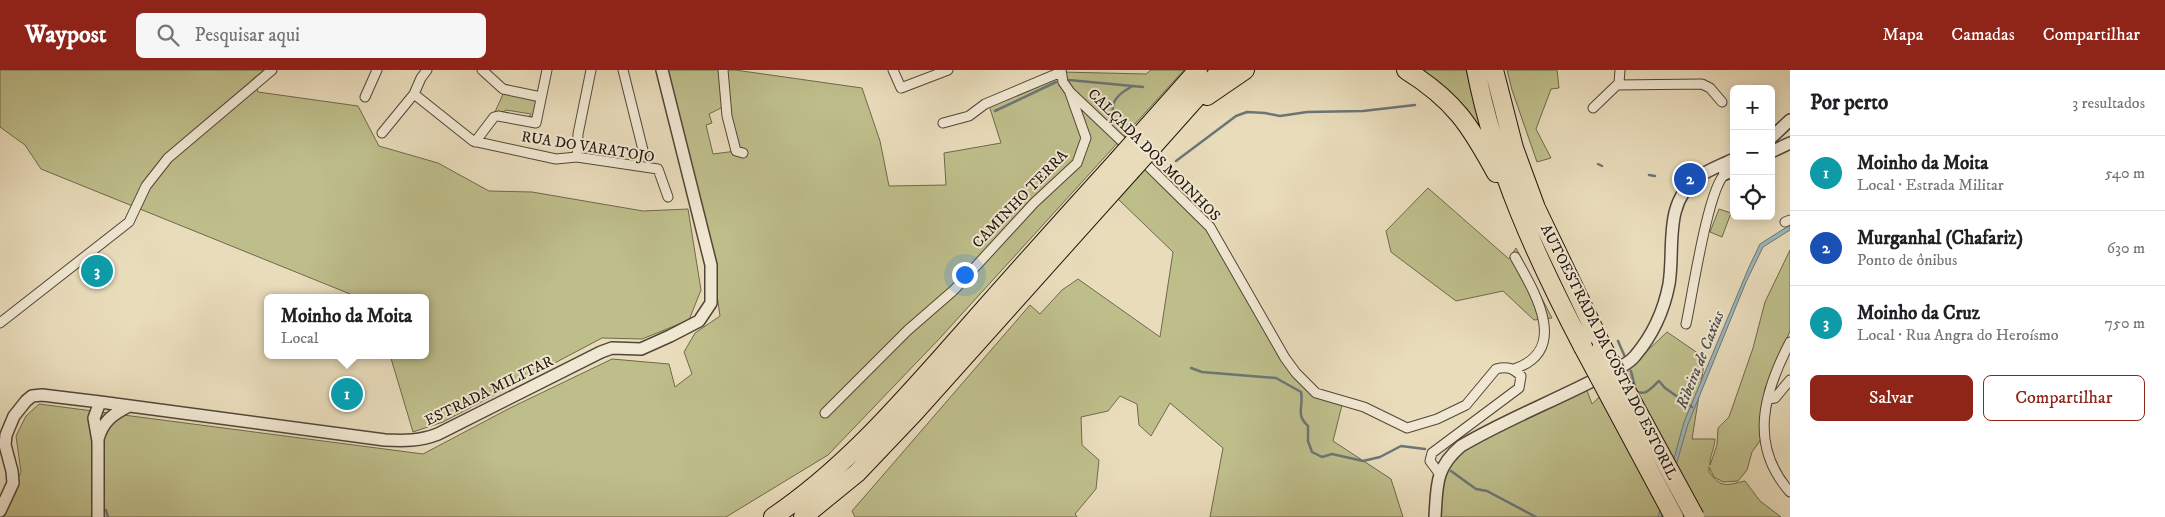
<!DOCTYPE html>
<html lang="pt">
<meta charset="utf-8">
<style>
body{margin:0;font-family:"IM FELL DW Pica",serif;background:#f6f6f6;color:#202124}
.controls{position:absolute;right:15px;top:15px;display:grid;overflow:hidden;border-radius:8px;box-shadow:0 2px 12px #0003}
.controls button{width:45px;height:45px;display:grid;place-items:center;padding:0;border:0;border-bottom:1px solid #e0e0e0;background:#fff;color:#202124;font:25px sans-serif}
.you{position:absolute;left:964px;top:204px;width:18px;height:18px;margin:-12px;border:4px solid #fff;border-radius:50%;background:#1a73e8;box-shadow:0 0 0 8px #1a73e833}
.badge{display:grid;place-items:center;width:32px;height:32px;border-radius:50%;background:#8f2418;color:#fff;font-size:16px;font-weight:700}
.pin{position:absolute;translate:-50% -50%;border:2px solid #fff;box-shadow:0 1px 5px #0006}
.popup{position:absolute;left:264px;top:224px;width:165px;height:65px;box-sizing:border-box;display:grid;place-content:center;border-radius:8px;background:#fff;filter:drop-shadow(0 1px 4px #0005);font-size:16px;white-space:nowrap;color:#757577}
.popup b{font-size:19px;color:#202124}
.popup::after{content:'';position:absolute;left:50%;top:100%;margin-left:-10px;border:10px solid transparent;border-top-color:#fff}
.list{margin:0;padding:0;list-style:none}
h2{display:flex;justify-content:space-between;align-items:center;height:65px;margin:0;padding:0 20px;font-size:21px}
h2 small{font-size:16px;font-weight:400;color:#757577}
.list li{display:grid;grid-template-columns:32px 1fr auto;gap:15px;align-items:center;box-sizing:border-box;height:75px;padding:0 20px;border-top:1px solid #e0e0e0}
.list b{display:block;font-size:19px;white-space:nowrap}
.list p{margin:0;font-size:16px;white-space:nowrap;color:#757577}
.list em{font-size:16px;font-style:normal;color:#757577}
.actions{display:flex;gap:10px;padding:15px 20px}
.actions a{flex:1;padding:11px 0;border:1px solid #8f2418;border-radius:8px;text-align:center;font-size:18px;color:#8f2418}
.actions .main{background:#8f2418;color:#fff}
.icon{flex:none;width:28px;height:28px;fill:none;stroke:currentColor;stroke-width:2;stroke-linecap:round;stroke-linejoin:round}
.map{position:relative;flex:none;width:1790px;height:447px;overflow:hidden}
header{display:flex;align-items:center;gap:30px;box-sizing:border-box;height:70px;padding:0 25px;background:#8f2418;color:#fff}
header strong{font-size:24px}
nav{display:flex;gap:28px;margin-inline-start:auto;font-size:18px}
.search{width:350px;height:45px;background:#f6f6f6;display:flex;align-items:center;gap:12px;box-sizing:border-box;padding:0 18px;border-radius:8px;color:#757577;font-size:19px}
main{display:flex}
aside{flex:1;background:#fff}
.map>svg:first-child{display:block}
</style>
<header>
<strong>Waypost</strong>
<div class="search"><svg class="icon" aria-label="search" viewBox="0 0 24 24"><circle cx="10" cy="10" r="6"/><path d="M15 15l6 6"/></svg>Pesquisar aqui</div>
<nav><a>Mapa</a><a>Camadas</a><a>Compartilhar</a></nav>
</header>
<main>
<div class="map">
<svg width="1790" height="447" viewBox="0 0 1790 447">
<rect width="100%" height="100%" fill="#e9dcbb"/>
<filter id="stains"><feTurbulence type="fractalNoise" baseFrequency=".004" numOctaves="4"/><feColorMatrix values="0 0 0 0 .2 0 0 0 0 .09 0 0 0 0 .02 0 0 0 .5 -.17"/></filter>
<radialGradient id="worn" r=".72"><stop offset=".6" stop-color="#630" stop-opacity="0"/><stop offset="1" stop-color="#630" stop-opacity=".3"/></radialGradient>
<path fill="#bebe8b" stroke="#6f694c" fill-rule="evenodd" d="M0,0H264L253,9L258,22L358,36L379,76L438,93L489,121L532,122L643,141L688,139L701,220L689,250L642,269L602,268L443,352L413,362L390,285H426V228H360L41,99L25,75L0,57Z
M667,0H735L862,18L880,71L889,116L946,115L944,83L1001,73L987,29L1061,2L1146,4L1151,0H1184L940,268L828,385L726,447H0L21,402L16,366L26,346L39,334L423,384L510,338L612,289L669,294L675,317L692,304L684,282L695,263L720,246L708,161ZM727,35L729,54L742,83L736,81L713,84L706,55L712,53L709,44Z
M1422,0H1466L1485,72Z
M1507,0H1557L1559,18L1551,19L1536,59L1551,88L1537,92L1512,20Z
M504,22L537,30L532,49L527,48L531,44L506,40L500,44H494Z
M1147,94L1210,157L1296,303L1316,323L1343,331L1333,371L1391,409L1403,447H1210L1223,378L1170,333L1151,366L1139,355L1137,334L1120,326L1108,341L1081,347L1082,375L1099,390L1096,419L1075,444L1077,447H855L852,441L1030,235L1040,244L1062,220L1078,209L1160,267L1173,182L1118,129Z
M1428,118L1509,189L1516,178L1552,248L1534,250L1503,221L1456,231L1391,182L1386,161Z
M1719,139L1731,143L1722,167L1710,162Z
M1790,180V261L1765,318L1762,368L1752,382L1747,400L1738,411L1723,412L1714,407L1709,397V402C1722,419 1726,415 1745,411L1760,431L1781,447H1435L1447,389L1585,315L1592,334L1667,262L1705,288L1692,369H1715C1715,378 1709,387 1710,395L1717,375L1718,358L1729,347L1753,278L1765,232Z"/>
<path fill="#9db8bc" stroke="#6b7676" d="M1790,155V160L1763,177L1746,212L1688,354L1661,447H1658L1684,352L1749,197L1760,174Z"/>
<g fill="none" stroke-linecap="round" stroke-linejoin="round">
<path stroke="#6b7676" stroke-width="2.5" d="M1069,10L1143,17
M995,41L1056,12
M1113,41C1111,29 1123,21 1133,16
M1176,91L1236,46L1247,42L1265,43L1280,46L1307,42L1363,41L1415,35
M1598,94L1602,96
M1649,105L1655,106
M1618,271L1625,287
M1191,298L1202,302L1276,308L1301,322C1304,337 1295,344 1308,356V371L1312,382L1322,387L1332,384L1363,391L1380,387L1401,376L1425,379
M1631,301L1636,321C1646,327 1652,317 1659,311L1665,318L1692,337
M1451,401L1476,419L1487,421L1536,447
M106,440L108,447"/>
<defs>
<path id="minor" d="M482,0L503,19L541,27
M623,0L644,84
M723,0L727,46L736,81L743,83
M893,0L901,18L948,0
M1061,0L1063,12L1070,22L1130,79
M1617,15L1702,14L1710,18L1722,32
M414,24L473,71L556,89L577,87L658,99L668,127
M365,27L377,0
M1593,38L1619,13L1620,0
M943,53L969,46L985,34L1061,2
M382,63L414,24L421,8L427,0
M475,72L494,47L498,46L536,53L547,0
M577,87L578,64L591,0
M1140,88L1210,157L1285,288L1296,303L1316,323L1364,337L1407,358L1437,349L1466,335L1496,299C1507,296 1513,298 1521,306L1519,318L1432,383L1430,391L1439,403
M1785,152L1790,150
M0,253L129,152L146,116L168,88L272,0
M1686,254C1692,227 1708,118 1725,104L1722,98
M1790,272C1764,322 1748,375 1790,422
M1514,299C1571,280 1534,221 1515,187
M1768,329L1775,328L1790,310
M825,343L908,260L954,220L1034,133L1077,93L1086,68L1070,23"/>
<path id="tertiary" d="M1771,68L1790,50
M1771,82L1790,73
M1725,104L1734,100
M98,369C103,351 113,344 129,336
M0,441L13,413L12,401L5,375L6,365L14,346L26,331L32,326L42,325L100,332L385,370C405,371 420,371 438,364L601,282L612,278L641,279L670,266L699,251L711,233V195L662,0
M98,447V371L94,348L100,332
M1435,447C1437,416 1435,398 1461,376C1505,350 1554,331 1600,307C1611,301 1627,296 1635,286C1652,266 1664,240 1669,214C1675,178 1663,134 1697,108C1707,100 1722,95 1734,89"/>
<path id="motorway" d="M1406,0C1454,30 1470,55 1496,103
M1476,0C1495,98 1537,189 1583,277
M1494,0L1514,78L1536,138L1602,276
M1207,26L1245,0
M1133,73L1198,0
M1148,82L1221,0
M773,447C847,397 904,329 963,263C1014,205 1065,148 1117,91
M803,447L857,403L915,342L1130,102"/>
</defs>
<use href="#minor" stroke="#524638" stroke-width="11"/>
<use href="#tertiary" stroke="#524638" stroke-width="14"/>
<use href="#motorway" stroke="#20140c" stroke-width="20"/>
<use href="#minor" stroke="#f1e8d3" stroke-width="9"/>
<use href="#tertiary" stroke="#f1e8d3" stroke-width="11"/>
<use href="#motorway" stroke="#e9dcbb" stroke-width="18"/>
<defs>
<path id="motorway-bridge" d="M1117,91L1133,73
M1130,102L1148,82
M1602,276L1695,447
M1583,277L1674,447"/>
</defs>
<use href="#motorway-bridge" stroke="#20140c" stroke-width="20" stroke-linecap="butt"/>
<use href="#motorway-bridge" stroke="#e9dcbb" stroke-width="18"/>
</g>
<g text-anchor="middle" dominant-baseline="central" stroke-width="4" stroke-linejoin="round" paint-order="stroke">
<g font-size="15" fill="#20140c" stroke="#f1e8d3">
<text transform="translate(588 77) rotate(9)">RUA DO VARATOJO</text>
<text transform="translate(1154 85) rotate(45)">CALÇADA DOS MOINHOS</text>
<text transform="translate(1020 129) rotate(-46)">CAMINHO TERRA</text>
<text transform="translate(1609 282) rotate(63)">AUTOESTRADA DA COSTA DO ESTORIL</text>
<text transform="translate(489 321) rotate(-26)">ESTRADA MILITAR</text>
</g>
<g font-size="16" font-style="italic" fill="#4c4d4a" stroke="#f1e8d3">
<text transform="translate(1700 290) rotate(-68)">Ribeira de Caxias</text>
</g>
</g>
<rect width="100%" height="100%" filter="url(#stains)"/>
<rect width="100%" height="100%" fill="url(#worn)"/>
</svg>
<div class="controls">
<button>+</button>
<button>−</button>
<button><svg class="icon" aria-label="locate" viewBox="0 0 24 24"><circle cx="12" cy="12" r="6"/><path d="M12 2v4M12 18v4M2 12h4M18 12h4"/></svg></button>
</div>
<div class="you"></div>
<div class="pin badge" style="left:347px;top:324px;background:#0f9aa8">1</div>
<div class="popup"><b>Moinho da Moita</b>Local</div>
<div class="pin badge" style="left:1690px;top:109px;background:#1a4fb4">2</div>
<div class="pin badge" style="left:97px;top:201px;background:#0f9aa8">3</div>
</div>
<aside>
<h2>Por perto<small>3 resultados</small></h2>
<ul class="list">
<li><span class="badge" style="background:#0f9aa8">1</span><div><b>Moinho da Moita</b><p>Local · Estrada Militar</p></div><em>540 m</em></li>
<li><span class="badge" style="background:#1a4fb4">2</span><div><b>Murganhal (Chafariz)</b><p>Ponto de ônibus</p></div><em>630 m</em></li>
<li><span class="badge" style="background:#0f9aa8">3</span><div><b>Moinho da Cruz</b><p>Local · Rua Angra do Heroísmo</p></div><em>750 m</em></li>
</ul>
<div class="actions"><a class="main">Salvar</a><a>Compartilhar</a></div>
</aside>
</main>
